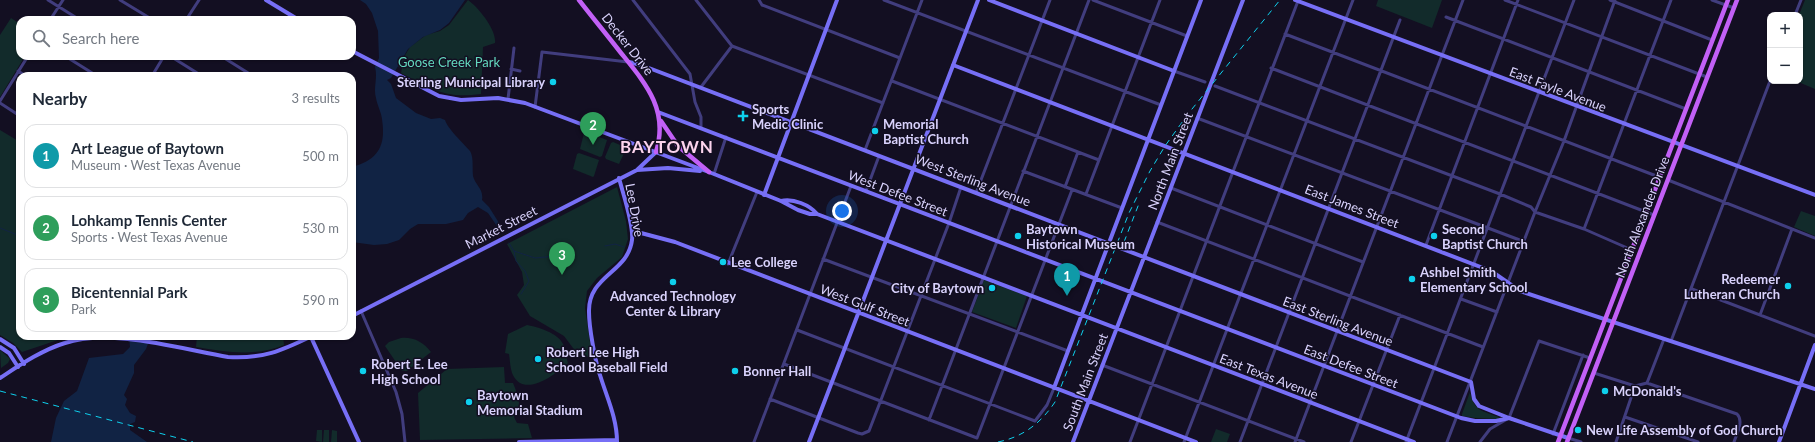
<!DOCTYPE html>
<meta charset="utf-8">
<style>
body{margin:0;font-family:Lato,sans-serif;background:#f6f6f7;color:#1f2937}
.controls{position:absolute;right:12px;top:12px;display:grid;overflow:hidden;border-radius:8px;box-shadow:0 1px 3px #0004}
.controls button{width:36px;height:36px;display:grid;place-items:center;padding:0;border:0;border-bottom:1px solid #e0e1e3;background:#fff;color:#1f2937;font:20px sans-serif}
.you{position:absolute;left:842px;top:211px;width:14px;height:14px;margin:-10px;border:3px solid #fff;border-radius:50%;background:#1a73e8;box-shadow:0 0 0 6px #1a73e833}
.badge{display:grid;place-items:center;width:26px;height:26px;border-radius:50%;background:#177489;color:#fff;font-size:13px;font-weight:700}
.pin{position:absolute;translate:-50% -33px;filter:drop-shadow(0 1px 2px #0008)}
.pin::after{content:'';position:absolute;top:21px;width:14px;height:12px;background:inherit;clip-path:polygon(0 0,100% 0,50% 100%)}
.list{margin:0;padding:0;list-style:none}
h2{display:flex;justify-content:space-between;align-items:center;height:52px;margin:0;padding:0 16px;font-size:17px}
h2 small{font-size:13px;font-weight:400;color:#747a83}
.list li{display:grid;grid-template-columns:26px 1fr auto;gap:12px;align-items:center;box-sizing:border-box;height:64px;margin:0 8px 8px;padding:0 8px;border:1px solid #e0e1e3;border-radius:12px}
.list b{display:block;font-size:15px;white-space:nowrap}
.list p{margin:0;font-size:13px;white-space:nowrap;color:#747a83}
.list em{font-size:13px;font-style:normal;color:#747a83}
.icon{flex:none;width:22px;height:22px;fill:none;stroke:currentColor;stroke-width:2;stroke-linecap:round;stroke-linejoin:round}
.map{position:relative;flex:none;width:1815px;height:442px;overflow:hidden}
.search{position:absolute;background:#fff;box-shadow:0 1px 3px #0004;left:16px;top:16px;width:340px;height:44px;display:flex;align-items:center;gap:10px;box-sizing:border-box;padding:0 14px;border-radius:12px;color:#747a83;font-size:15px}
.panel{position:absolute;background:#fff;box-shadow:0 1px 3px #0004;left:16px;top:72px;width:340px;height:268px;border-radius:12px}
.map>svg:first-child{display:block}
</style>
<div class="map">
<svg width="1815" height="442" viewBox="0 0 1815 442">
<rect width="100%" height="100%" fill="#130f22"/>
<path fill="#122b2b" d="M468,0C478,7 497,30 495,43L483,47L481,94C444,99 433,89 401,73L402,68L398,67L410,47L426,35L440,31L449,25Z
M1378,0H1442L1432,28L1376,6Z
M1805,0H1815V89L1796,81H1800L1799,15Z
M11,18L20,24V56H25L0,97V35Z
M0,130L20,142V336H70L22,352L13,343L0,335Z
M586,132L607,140L602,156L600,157L580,149L584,133Z
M613,142L625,147L626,149L619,164L606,159L605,157L611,143Z
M579,153L599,160L594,176L593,177L573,169L577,154Z
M617,187L626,221L628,239L622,257L597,278L587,291L585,308L592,356L585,357L576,352L564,336L530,316L517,295L524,285L522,272L507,244Z
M1801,211L1815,216V236L1794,227Z
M984,280L1027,296L1016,328L972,312Z
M527,325C538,327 558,333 563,344C566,350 566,357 568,363C556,374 523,400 512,373C510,367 510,360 509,354L505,353L508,334Z
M197,336H283L284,345C255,357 226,352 196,347Z
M401,338C414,337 423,342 431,352L407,371H402L385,346L389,342Z
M0,350L10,359L8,363L1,368Z
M504,367L505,383H513C518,396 523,405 514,417L517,423L528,424L532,438L420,440L418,393L447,369Z
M1470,392C1474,411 1482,411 1499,417L1498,419L1475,418L1462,416V414Z
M1216,429L1230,434L1227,442H1211Z
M317,430H322V442L316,441Z
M324,430H329V442H323Z
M332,430L337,431V442H331Z"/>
<path fill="#112344" d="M360,0H465L449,23L440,30L423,37L408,49L391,78L387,80L391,84L396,98L416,113L431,119L440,118L445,120C447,128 464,144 470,151C474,158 472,168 473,176C475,185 484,189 482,200L489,207L504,231L501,232L488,213L478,207L468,213L463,220L446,224H418L410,229L399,240L387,244L374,245L352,242V167C379,160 386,145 382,119C381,111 377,105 376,98C373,88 378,78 375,67L379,58L378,31L372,13L366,4Z
M129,336H151L146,349L134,365V373L124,395L127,399L125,405L130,413L136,416L135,422L130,424V430L147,442H51L56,418L64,401L77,391L89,358L123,354L130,347Z"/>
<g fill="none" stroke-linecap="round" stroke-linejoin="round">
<path stroke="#112344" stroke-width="1" d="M0,228L20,236
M509,243L514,251L535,258L556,256L573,250
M605,246L615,244L624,247
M514,251L516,261L525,271L529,281L521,294"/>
<path stroke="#413d7e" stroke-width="3" d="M48,0L80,20
M120,0L153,20
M633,0L690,74L695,102L701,117V128
M696,0L732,46L883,103
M759,0L762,5L900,58
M884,0L1161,105
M1093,0L1187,36
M1505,0L1707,77
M1610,0L1712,40
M1712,0L1734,8
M1795,15L1801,0
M1446,17L1686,109
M50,20L63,0
M186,20L199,0
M1285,34L1659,177
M65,56L97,76
M170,56L202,76
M221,56L253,76
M1271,68L1654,215
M511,69L520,71
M18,71L26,76
M1174,71L1205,82
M152,76L164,56
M892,81L1099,160
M1215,86L1500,194L1531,207L1535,212L1584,229L1632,250
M701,87L732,46
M508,99L514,48
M0,101L28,56
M0,103L20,116
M535,107L542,52L628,62
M1197,118L1525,242
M865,150L922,0
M1023,171L1122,208
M714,174L726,137
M1668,180L1815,238
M1065,187L1078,152
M1171,188L1363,262
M866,191L879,156
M976,193L1050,0
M1086,194L1160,0
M1157,222L1483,347
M1584,229L1671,0
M1426,245L1518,0
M823,259L1068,351
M728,264L757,192
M1692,289L1815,336
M1461,299L1497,312
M361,311L396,392L402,414L405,442
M1760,315L1792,229
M797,330L1035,421L1047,405L1054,388
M1671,341L1770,81
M784,364L977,438L1072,190
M1102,365L1304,442
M1594,373L1635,386
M1647,383L1664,339
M770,399L858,433L862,434L869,431L949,223L961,187
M1625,417L1698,442
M929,420L1089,0
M1553,434L1583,355
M1568,438L1581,442
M754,442L851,186
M1130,442L1298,1
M1184,442L1353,0
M1240,442L1400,20
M1295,442L1463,0
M1351,442L1400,315
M1406,442L1574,0
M1447,442L1535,212L1564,141L1615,0
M1480,442L1490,429L1509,418L1539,341L1590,358
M1616,442L1635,386L1647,383L1737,414C1744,421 1737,433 1734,442"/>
<path stroke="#776ff6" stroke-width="4" d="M266,0L299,20
M989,0L1174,71
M1295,0L1815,195
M352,51L439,96L461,100L498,98L525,103L714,174L781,201L798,210L810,214H817C1016,290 1215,365 1414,442
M629,62L641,65C918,169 1194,276 1471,382L1474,399L1479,406L1509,418
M953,65L1491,271L1520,291L1815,389
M658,112L1461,418L1475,421H1496L1509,418L1568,438
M637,170L668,168L700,171
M764,195L837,0
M781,201C793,198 810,205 817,214
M632,233H641L675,242L1196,442
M352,316L637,170L656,152
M311,337L359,442
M0,339L14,348L24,364
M0,347L9,353L18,367
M0,378C20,365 42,350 65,343C110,328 181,349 228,357C263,359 281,351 312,336
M1054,388L1201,0
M519,442L617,440
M617,442C617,418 607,398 600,375C595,361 589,327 589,312C588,275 628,273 632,240C634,225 623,194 619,178
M809,442L978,0
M1073,442L1243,0
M1779,442L1815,345"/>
<path stroke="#c260f6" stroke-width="4.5" d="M579,0C593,18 607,35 621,53C646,84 669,110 656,152
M661,121L678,146L709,172
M1558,442L1728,0
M1567,442L1737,0"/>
<path stroke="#0ed0ed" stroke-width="1" stroke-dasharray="6 5" stroke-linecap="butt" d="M1124,242L1140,201
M0,391L193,442
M998,442C1023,437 1041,423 1055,402L1129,213L1150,171L1165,146L1188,114L1280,0"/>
</g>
<g fill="#0ed0ed" stroke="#130f22" stroke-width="1.5">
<circle cx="553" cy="82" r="4"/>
<path d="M741 110h4v4h4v4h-4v4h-4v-4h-4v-4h4z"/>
<circle cx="875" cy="131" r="4"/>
<circle cx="1018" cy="236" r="4"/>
<circle cx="1434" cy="236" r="4"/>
<circle cx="723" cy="262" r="4"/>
<circle cx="1412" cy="279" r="4"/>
<circle cx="673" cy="282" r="4"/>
<circle cx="1788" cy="286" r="4"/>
<circle cx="992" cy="288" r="4"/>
<circle cx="538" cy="359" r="4"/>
<circle cx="363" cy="371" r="4"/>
<circle cx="735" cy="371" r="4"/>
<circle cx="1605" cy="391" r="4"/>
<circle cx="469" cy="402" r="4"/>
<circle cx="1578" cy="430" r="4"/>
</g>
<g text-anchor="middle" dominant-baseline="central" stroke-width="3" stroke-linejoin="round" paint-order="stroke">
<g font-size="13" fill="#d9d2fc" stroke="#130f22">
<text transform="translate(628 44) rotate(52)">Decker Drive</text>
<text transform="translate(1558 89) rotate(21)">East Fayle Avenue</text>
<text transform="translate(1170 161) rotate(-69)">North Main Street</text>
<text transform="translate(973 180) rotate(21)">West Sterling Avenue</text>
<text transform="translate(898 193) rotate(21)">West Defee Street</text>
<text transform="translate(1352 206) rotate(21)">East James Street</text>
<text transform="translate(635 210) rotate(80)">Lee Drive</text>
<text transform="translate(1642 217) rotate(-69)">North Alexander Drive</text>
<text transform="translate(501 227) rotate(-27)">Market Street</text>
<text transform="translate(865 305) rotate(21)">West Gulf Street</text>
<text transform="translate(1338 321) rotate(21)">East Sterling Avenue</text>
<text transform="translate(1351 366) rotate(21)">East Defee Street</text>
<text transform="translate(1269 376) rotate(21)">East Texas Avenue</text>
<text transform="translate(1085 382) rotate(-69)">South Main Street</text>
</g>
<g font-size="13" fill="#63d8be" stroke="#130f22">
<text x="449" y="62">Goose Creek Park</text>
</g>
<g font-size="13" font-weight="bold" fill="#d9d2fc" stroke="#130f22" text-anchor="start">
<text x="545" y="82" text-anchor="end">Sterling Municipal Library</text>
<text x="752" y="109">Sports<tspan x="752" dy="15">Medic Clinic</tspan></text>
<text x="883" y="124">Memorial<tspan x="883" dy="15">Baptist Church</tspan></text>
<text x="1026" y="229">Baytown<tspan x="1026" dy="15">Historical Museum</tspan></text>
<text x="1442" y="229">Second<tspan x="1442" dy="15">Baptist Church</tspan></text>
<text x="731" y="262">Lee College</text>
<text x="1420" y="272">Ashbel Smith<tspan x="1420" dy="15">Elementary School</tspan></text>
<text x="1780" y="279" text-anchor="end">Redeemer<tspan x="1780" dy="15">Lutheran Church</tspan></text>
<text x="984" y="288" text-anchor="end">City of Baytown</text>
<text x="673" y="296" text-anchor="middle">Advanced Technology<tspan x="673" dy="15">Center &amp; Library</tspan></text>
<text x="546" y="352">Robert Lee High<tspan x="546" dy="15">School Baseball Field</tspan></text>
<text x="371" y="364">Robert E. Lee<tspan x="371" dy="15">High School</tspan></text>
<text x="743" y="371">Bonner Hall</text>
<text x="1613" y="391">McDonald's</text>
<text x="477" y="395">Baytown<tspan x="477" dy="15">Memorial Stadium</tspan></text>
<text x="1586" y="430">New Life Assembly of God Church</text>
</g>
<g font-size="17" font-weight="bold" letter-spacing="1" fill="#fcd4ed" stroke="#130f22">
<text x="667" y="146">BAYTOWN</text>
</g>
</g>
</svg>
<div class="controls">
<button>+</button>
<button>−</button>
</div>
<div class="you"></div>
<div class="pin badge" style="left:1067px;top:296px;background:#0f9aa8">1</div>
<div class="pin badge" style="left:593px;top:145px;background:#2e9e5b">2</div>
<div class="pin badge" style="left:562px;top:275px;background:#2e9e5b">3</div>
<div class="search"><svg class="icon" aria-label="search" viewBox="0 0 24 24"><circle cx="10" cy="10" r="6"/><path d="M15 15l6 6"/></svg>Search here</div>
<section class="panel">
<h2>Nearby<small>3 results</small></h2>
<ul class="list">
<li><span class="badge" style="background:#0f9aa8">1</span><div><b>Art League of Baytown</b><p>Museum · West Texas Avenue</p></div><em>500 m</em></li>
<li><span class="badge" style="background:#2e9e5b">2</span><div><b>Lohkamp Tennis Center</b><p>Sports · West Texas Avenue</p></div><em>530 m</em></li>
<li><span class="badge" style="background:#2e9e5b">3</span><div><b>Bicentennial Park</b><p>Park</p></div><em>590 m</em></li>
</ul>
</section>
</div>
